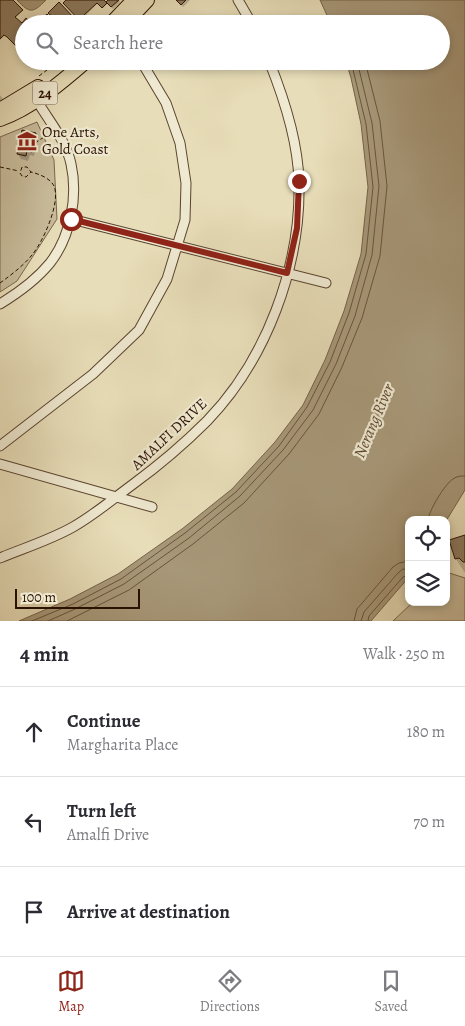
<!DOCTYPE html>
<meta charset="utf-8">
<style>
body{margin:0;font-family:Alegreya,serif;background:#f7f7f7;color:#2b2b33}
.controls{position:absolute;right:15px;bottom:15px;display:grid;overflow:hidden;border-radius:10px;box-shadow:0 2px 8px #0003}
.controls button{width:45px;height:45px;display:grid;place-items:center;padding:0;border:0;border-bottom:1px solid #e1e1e2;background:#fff;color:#2b2b33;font:25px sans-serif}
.scale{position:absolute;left:15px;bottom:12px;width:125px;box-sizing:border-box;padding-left:5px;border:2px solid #2b1100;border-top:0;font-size:14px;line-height:18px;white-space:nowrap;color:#2b1100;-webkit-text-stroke:4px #efe9d1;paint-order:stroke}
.stop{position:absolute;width:15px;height:15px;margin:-11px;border:4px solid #8f2418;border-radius:50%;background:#fff}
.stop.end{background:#8f2418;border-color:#fff;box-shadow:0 1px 5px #0008}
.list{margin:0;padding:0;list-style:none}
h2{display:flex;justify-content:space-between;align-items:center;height:65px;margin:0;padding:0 20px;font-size:21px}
h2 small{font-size:16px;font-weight:400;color:#7c7c81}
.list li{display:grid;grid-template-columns:32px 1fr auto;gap:15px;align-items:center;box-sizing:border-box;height:90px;padding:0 20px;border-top:1px solid #e1e1e2}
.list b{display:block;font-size:19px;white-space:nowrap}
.list p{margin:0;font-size:16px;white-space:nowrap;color:#7c7c81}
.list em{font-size:16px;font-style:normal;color:#7c7c81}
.icon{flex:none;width:28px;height:28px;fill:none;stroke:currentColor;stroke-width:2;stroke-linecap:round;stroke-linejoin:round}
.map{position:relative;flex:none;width:465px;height:621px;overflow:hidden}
.search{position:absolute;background:#fff;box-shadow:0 2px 8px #0003;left:15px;right:15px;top:15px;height:55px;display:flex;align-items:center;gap:12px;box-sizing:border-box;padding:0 18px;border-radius:28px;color:#7c7c81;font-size:19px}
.sheet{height:335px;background:#fff}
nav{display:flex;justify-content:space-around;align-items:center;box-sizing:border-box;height:70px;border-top:1px solid #e1e1e2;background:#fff;font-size:14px;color:#7c7c81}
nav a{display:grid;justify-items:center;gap:2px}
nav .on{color:#8f2418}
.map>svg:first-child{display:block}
</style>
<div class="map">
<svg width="465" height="621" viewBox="0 0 465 621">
<rect width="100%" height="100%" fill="#e7ddb8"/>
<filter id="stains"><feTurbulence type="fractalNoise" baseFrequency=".004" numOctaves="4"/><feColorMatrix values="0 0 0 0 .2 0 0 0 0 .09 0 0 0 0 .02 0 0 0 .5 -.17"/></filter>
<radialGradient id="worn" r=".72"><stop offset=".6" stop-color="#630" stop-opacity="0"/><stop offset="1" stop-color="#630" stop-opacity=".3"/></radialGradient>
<path fill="#c7ba99" stroke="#79664c" d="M37,122L54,160L57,219L17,281L0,292V137Z
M446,572L465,578V621H393L413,602H446Z"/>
<path fill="#a79879" stroke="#756249" d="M17,0H46C33,13 30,14 17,0Z
M320,0H465V490L446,521L409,520V577L371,621H19L70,599L118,574L182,529L232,489L275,442L303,405L325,360L344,311L361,254L368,187L361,124L351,78L346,61H441V24H331Z"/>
<path fill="#0003" d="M0,0H11L22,11L15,18L22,25L24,24V53L5,35L0,40Z
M68,0H102L106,3L109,0H119L120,2L113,9L108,3L103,8L98,3L84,17L89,22L84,24Z
M177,0H190L183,7Z
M0,95L5,102L0,105Z
M35,134L38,139L34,156L30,155L28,161L21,159L18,154Z
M465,536V573L456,559L451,541Z"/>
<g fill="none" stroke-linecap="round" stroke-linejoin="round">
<path stroke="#69543c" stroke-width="1" d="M428,520C429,510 445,484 453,479C457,476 461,476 465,476
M32,621L73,604L121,579L185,533L236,492L279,446L307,407L330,362L349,313L366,254L373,187L366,124L351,61
M48,621L75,609L124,584L189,538L240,496L283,450L313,410L336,364L355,316L372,255L379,186L372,123L357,61
M67,621L129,590L193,544L244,503L289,454L319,414L342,367L362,318L380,256L387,186L380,121L365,61
M354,621L357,609L393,567L399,563L409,561
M361,621L364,612L398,573L403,569H409
M368,621L369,616L403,577L409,575"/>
</g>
<path fill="#8d7b60" stroke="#2b1100" d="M0,0H13L23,10L15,17L22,23L26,18L32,24H24V54L7,37L4,35L0,39Z
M66,0H104L107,3L102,8L97,3L84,15L89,21L86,24H83L63,3Z
M108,0H119L111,7L106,2Z
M176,0H186L181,5Z
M59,2L77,21L73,24H40L38,22L47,14L53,21L55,19L48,13Z
M31,61H47L39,69Z
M22,130L36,133L32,152L27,151L26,156L17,154Z
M465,535V562H463L459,558L455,559L449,540Z"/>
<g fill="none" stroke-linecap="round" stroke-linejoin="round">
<defs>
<path id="minor" d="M238,0L252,24
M71,219L326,283
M0,304C18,293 37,279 50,263C71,236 78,196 71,164C66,140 48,120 36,99
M0,446L93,374L139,330L167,279L185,220L186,183L180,143L166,103L141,61
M0,464L152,507
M0,558C24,548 50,540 73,527C94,515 113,499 132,485C158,466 184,444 207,421C266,360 301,267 299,182C298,143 284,98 269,61"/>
<path id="primary" d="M130,18L147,0
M111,24L134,0
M0,110L38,87
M0,119C30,109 62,82 86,61"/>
</defs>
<use href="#minor" stroke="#5a442e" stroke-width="11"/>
<use href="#primary" stroke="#2b1100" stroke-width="16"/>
<path stroke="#2b1100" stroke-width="1" stroke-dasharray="4 2.5" stroke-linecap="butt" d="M39,76L59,61
M35,143L47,135
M33,150L37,135
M0,167L19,171
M0,283C11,275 23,266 32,255C43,242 61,202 54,186C50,178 39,174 31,172L27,167H22L20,173L22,176L26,177L31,172"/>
<use href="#minor" stroke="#efe9d1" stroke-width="9"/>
<use href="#primary" stroke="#e7ddb8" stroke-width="14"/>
</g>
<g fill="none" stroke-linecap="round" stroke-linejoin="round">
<path stroke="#8f2418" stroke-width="6" d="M71,219L287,273L297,228L299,181"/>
</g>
<defs>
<symbol id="museum-bare" viewBox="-9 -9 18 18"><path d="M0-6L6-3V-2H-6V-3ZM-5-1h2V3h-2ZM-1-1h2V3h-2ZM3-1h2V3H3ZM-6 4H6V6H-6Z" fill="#8f2418" stroke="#efe9d1" stroke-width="2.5" paint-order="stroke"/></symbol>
</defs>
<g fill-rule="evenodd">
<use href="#museum-bare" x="13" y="127" width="28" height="28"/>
</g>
<g text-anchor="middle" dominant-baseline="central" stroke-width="4.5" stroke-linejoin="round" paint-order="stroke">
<rect fill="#efe9d1" stroke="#66523f" stroke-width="1" x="32.5" y="81.5" width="25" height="23" rx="4"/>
<g font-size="14" font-weight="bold" fill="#2b1100">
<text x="45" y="93">24</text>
</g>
<g font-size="15" fill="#2b1100" stroke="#efe9d1" text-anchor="start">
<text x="42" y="132">One Arts,<tspan x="42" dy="17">Gold Coast</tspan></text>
</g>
<g font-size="15" fill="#2b1100" stroke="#efe9d1">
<text transform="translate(169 434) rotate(-43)">AMALFI DRIVE</text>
</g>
<g font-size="16" font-style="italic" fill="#5d4730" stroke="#efe9d1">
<text transform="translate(374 421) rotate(-67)">Nerang River</text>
</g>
</g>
<rect width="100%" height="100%" filter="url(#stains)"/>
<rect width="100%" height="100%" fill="url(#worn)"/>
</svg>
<div class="controls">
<button><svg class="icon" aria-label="locate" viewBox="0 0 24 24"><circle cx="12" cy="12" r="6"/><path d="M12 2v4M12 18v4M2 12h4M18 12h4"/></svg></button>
<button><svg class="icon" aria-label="layers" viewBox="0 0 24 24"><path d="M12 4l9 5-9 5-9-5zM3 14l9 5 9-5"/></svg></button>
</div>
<div class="scale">100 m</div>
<div class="stop" style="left:71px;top:219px"></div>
<div class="stop end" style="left:299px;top:181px"></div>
<div class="search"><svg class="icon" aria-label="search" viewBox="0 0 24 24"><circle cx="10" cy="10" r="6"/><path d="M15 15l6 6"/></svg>Search here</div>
</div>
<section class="sheet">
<h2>4 min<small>Walk · 250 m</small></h2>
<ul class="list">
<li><svg class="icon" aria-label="ahead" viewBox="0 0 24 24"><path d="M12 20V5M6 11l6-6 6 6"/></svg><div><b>Continue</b><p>Margharita Place</p></div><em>180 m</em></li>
<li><svg class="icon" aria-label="left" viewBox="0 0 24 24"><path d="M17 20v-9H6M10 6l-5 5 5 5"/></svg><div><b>Turn left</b><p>Amalfi Drive</p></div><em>70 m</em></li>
<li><svg class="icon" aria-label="arrive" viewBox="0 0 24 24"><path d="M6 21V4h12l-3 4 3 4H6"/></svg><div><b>Arrive at destination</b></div></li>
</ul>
</section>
<nav>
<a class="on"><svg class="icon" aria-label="map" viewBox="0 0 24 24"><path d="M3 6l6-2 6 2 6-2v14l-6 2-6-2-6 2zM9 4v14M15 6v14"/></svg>Map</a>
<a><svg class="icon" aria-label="directions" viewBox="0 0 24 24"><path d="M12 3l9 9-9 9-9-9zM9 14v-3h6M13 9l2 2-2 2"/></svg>Directions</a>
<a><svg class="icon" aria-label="saved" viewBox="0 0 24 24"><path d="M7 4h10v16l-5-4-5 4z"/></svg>Saved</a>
</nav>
